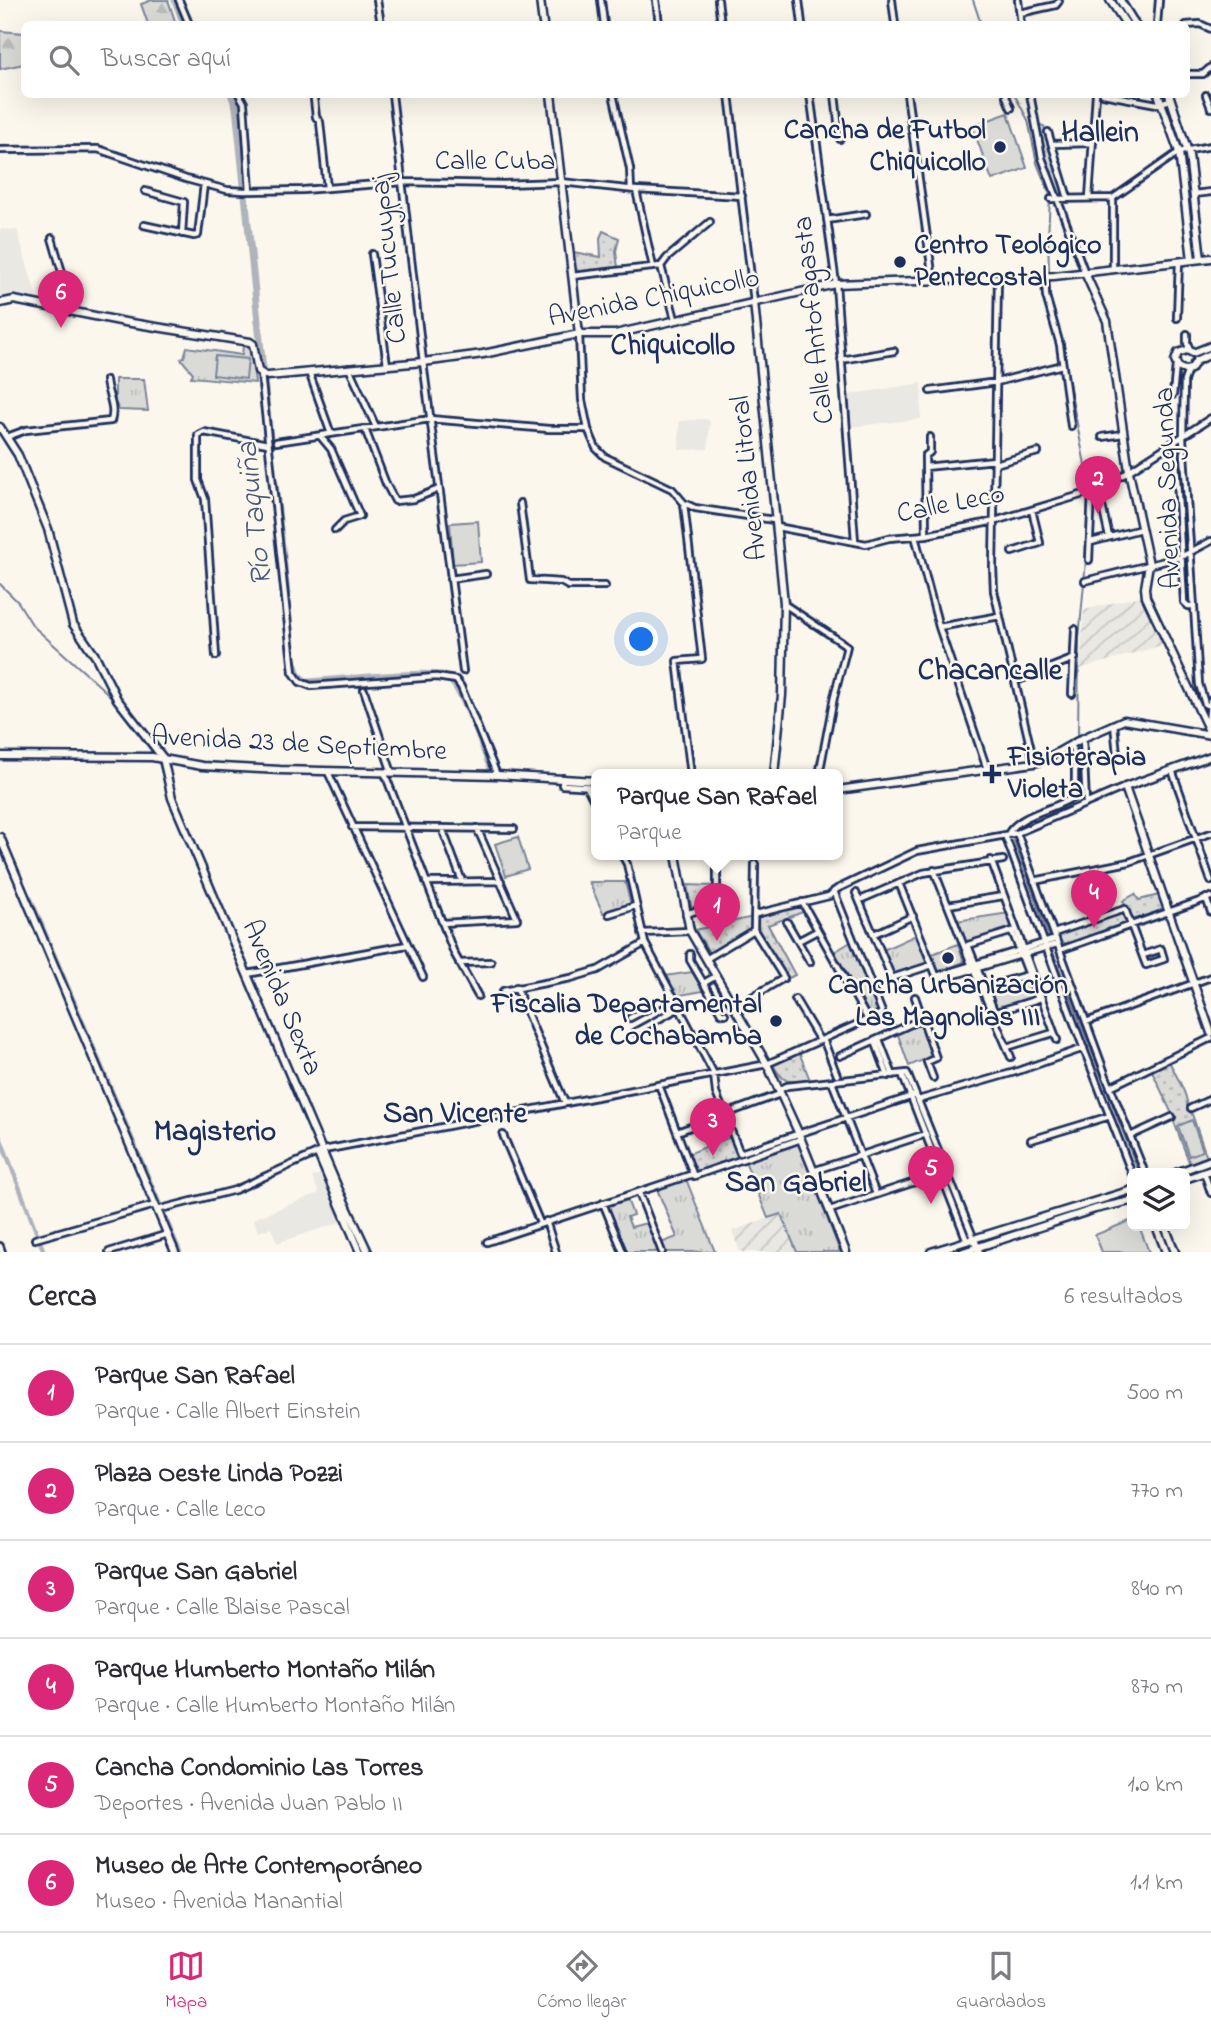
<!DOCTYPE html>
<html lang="es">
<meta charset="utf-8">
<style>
body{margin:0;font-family:"Indie Flower",sans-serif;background:#f2f2f3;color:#2b2b33}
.controls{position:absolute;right:21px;bottom:21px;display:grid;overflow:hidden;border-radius:10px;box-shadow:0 7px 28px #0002}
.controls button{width:63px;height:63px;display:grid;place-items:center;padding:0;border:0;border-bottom:2px solid #e1e1e2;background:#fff;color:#2b2b33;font:35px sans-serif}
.you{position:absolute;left:642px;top:640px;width:24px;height:24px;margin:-18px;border:5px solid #fff;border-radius:50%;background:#1a73e8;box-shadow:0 0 0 10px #1a73e833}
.badge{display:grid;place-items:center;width:46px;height:46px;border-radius:50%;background:#db2777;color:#fff;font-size:23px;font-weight:700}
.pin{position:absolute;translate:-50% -58px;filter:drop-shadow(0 2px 4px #0008)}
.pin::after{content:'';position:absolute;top:37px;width:24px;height:21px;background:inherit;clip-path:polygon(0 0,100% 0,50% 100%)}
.popup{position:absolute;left:591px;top:769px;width:252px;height:91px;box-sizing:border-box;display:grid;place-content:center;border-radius:10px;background:#fff;filter:drop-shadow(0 2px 5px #0005);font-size:23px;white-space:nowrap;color:#7c7c81}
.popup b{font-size:26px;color:#2b2b33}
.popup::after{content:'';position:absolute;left:50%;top:100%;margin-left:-14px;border:14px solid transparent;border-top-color:#fff}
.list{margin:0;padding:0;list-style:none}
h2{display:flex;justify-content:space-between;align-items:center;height:91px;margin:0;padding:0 28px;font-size:30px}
h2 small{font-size:23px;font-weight:400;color:#7c7c81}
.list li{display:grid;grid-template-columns:46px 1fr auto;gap:21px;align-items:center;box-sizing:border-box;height:98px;padding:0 28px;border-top:2px solid #e1e1e2}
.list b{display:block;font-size:26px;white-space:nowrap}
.list p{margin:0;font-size:23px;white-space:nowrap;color:#7c7c81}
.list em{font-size:23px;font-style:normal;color:#7c7c81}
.icon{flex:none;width:38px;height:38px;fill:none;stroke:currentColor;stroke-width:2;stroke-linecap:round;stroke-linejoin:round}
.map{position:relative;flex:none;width:1211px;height:1252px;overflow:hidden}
.search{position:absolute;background:#fff;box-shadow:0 7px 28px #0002;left:21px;right:21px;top:21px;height:77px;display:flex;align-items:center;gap:18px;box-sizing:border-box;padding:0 24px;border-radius:10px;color:#7c7c81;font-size:26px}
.sheet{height:679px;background:#fff}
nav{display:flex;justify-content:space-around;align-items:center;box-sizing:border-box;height:98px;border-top:2px solid #e1e1e2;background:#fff;font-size:19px;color:#7c7c81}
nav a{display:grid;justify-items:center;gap:4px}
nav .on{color:#db2777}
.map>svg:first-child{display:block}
</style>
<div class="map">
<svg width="1211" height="1252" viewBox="0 0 1211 1252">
<defs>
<pattern id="industrial-furrows" width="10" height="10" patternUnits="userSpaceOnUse" patternTransform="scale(1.75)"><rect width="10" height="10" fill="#eae8e2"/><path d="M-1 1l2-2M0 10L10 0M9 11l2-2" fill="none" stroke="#c8c7c4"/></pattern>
<pattern id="grass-tufts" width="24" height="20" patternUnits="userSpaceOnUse" patternTransform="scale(1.75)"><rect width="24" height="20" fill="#dadad7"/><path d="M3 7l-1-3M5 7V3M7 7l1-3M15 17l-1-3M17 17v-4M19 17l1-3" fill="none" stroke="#babbbb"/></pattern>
<pattern id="forest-firs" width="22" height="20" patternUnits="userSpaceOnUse" patternTransform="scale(1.75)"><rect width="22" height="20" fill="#dadad7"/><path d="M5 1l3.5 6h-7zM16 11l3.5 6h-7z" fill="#babbbb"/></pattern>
<pattern id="park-dots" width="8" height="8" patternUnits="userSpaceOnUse" patternTransform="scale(1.75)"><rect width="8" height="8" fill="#dadad7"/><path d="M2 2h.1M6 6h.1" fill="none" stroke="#babbbb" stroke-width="1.8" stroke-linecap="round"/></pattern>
</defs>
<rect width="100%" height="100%" fill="#fbf7ec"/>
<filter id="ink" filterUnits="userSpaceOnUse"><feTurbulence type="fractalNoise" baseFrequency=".0143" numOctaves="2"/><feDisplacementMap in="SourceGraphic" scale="14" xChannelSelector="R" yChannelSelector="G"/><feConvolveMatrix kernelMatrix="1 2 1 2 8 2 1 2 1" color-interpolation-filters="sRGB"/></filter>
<g filter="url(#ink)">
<path fill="#eae8e2" d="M0,229L17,230L38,302L13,295L0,299Z
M922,383L921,419L849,427L847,395Z
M706,419L710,421L708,449L679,450V421Z
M323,1173L344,1221L277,1243L271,1228L258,1232L253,1219L319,1193L312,1177Z"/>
<path fill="url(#industrial-furrows)" d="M1141,596L1154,627H1157L1166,644L1080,669L1084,610Z
M781,1214L797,1252H740L732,1231Z"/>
<path fill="url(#grass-tufts)" stroke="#7a849a" stroke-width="2" d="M243,345L251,349L255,383L191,377L193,373L181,359L184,357L187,347L242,355Z
M115,379H144L148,411L119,410L115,402Z
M589,882H625L631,905L603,913Z
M1009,913L1014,927L1012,929L967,943L964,942L956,921Z
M918,934L928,964L893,975L883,950Z
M851,942L879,1011L870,1015L834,952Z
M692,972L703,991L675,996L665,976Z
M1026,977L1034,998L997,1009L989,989Z
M919,1022L922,1023L933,1056L909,1066L897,1032Z
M799,1143L840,1252H797L781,1214L768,1218L745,1161Z
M686,1179L715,1252H665L661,1243L677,1237L657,1189Z
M627,1199L633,1215L627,1217L631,1227L647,1223L658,1252H626L607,1205Z"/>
<path fill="url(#forest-firs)" stroke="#7a849a" stroke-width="2" d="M152,0H168L176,24H148L141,4Z
M0,31L24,33V64L0,69Z"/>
<path fill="url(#park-dots)" stroke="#7a849a" stroke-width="2" d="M1036,124L1044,126L1065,197H1059L1044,160Z
M603,231L619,238L616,251L618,268L576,273L573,252L601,257L600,238Z
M687,885L715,886V899L708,906L692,911Z
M1135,894L1139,900L1159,895L1164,909L1133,921L1123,901Z
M800,905L803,912L768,925L795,975L787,979L758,929V915Z
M1124,911L1129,923L1066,946L1061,945L1059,933Z
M753,917L751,929L712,952H709L695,930Z
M799,1052L810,1080C788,1082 785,1085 773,1065Z
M1167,1062L1170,1063C1176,1076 1190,1097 1187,1110L1192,1114L1207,1158L1192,1164L1189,1162L1174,1122L1175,1116L1171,1112L1152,1071Z
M730,1137L739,1157L695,1173L688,1154Z"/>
<path fill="#dadad7" stroke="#7a849a" stroke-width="2" d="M1008,113L1027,168L992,180L972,126Z
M215,356L248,359L246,379L213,375Z
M478,521L481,562L453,564L450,523Z
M518,837L528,869L506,876L495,844Z
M958,944L964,962L939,972L932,954Z
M1192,1120L1203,1151L1189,1156L1178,1126Z
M1132,1220V1226H1139L1149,1252H1102L1095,1235Z"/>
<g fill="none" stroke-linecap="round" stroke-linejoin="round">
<path stroke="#747e96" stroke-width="2" d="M973,0L981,24
M1014,94L1028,120L1037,163L1050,195L1048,240L1050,297L1064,345L1066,368L1090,490
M0,584L18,602L33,626L114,699
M132,723L152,752
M1078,738L1079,639L1088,538
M159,763L169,799
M496,779L559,782
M568,783L596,784
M173,807L206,886
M1049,937L1013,838V831L1080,799L1078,744
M1053,952L1139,1173
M711,960L729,992
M739,1010L769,1060
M773,1067L781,1081
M907,1080L912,1094
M786,1083L830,1079
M915,1102L943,1168
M312,1135L316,1145
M1185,1175L1211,1165
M946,1176L968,1234
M1161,1226L1171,1252
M356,1235L364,1252
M981,1241L1132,1194
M946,1252L964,1246"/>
<path stroke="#afb3bb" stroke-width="4.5" d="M30,897L180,1252
M0,1137L44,1252"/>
<path stroke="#afb3bb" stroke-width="7" d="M175,0L184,24
M231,94L236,107L271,448
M275,484L287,594
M294,662L298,675L306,682C327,681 436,669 447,677C463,688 483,749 491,769"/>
<defs>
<path id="minor" d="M179,0L189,24
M377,0L381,24
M601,0L604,24
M656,0L659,24
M718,0L721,24
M799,0L802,24
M892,0L895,24
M1018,0L1021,24
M1020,13L1056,5L1059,1
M1157,24L1159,0
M1186,25L1200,24L1211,29
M1186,74H1203L1211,67
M239,94L244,103L250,191
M392,94L423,362L463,671
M613,94L630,169L631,189
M729,94L754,302
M810,94L836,284L855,541
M835,94L840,139
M907,94L933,280
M1007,94L1006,96L1011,108
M1030,94L1042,158L1085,273
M1103,94L1157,104L1170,100
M1206,95L1211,108
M314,99L316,117L320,122L327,188
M1048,132L1068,198
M1052,144L1093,143
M0,150L98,149L186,179L227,190L244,191L303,190L403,182L503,184L561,182L636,190L742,196
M636,190L653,267
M145,191L184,202L182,234
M1194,194L1211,192
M1089,198L1096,94
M1051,199L1113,198L1179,152L1211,146
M827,220L866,214
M144,225L194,236L198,235L204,184
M52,238L73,310L76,313
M372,254L387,365
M661,266L675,319
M1113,269V198
M572,276L661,266L667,258L710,222
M1045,276L1046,296L1060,345L1071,426
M998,278L993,567L994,591L1034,763
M1177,318L1179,261
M579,334L582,400L588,429L596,448L605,457L672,489L684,503L695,508L774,520
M1187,334V343L1190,350
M841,360L894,351
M349,368L376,427
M1188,370L1184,381L1183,438L1199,684L1205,704L1211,706
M309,372L331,434
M261,374L293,672L300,682L311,686L436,677L456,680L461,687L497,775
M930,391L997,382L1062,365
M1173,395L1176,365
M365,429L386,484L395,501L414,499L439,489
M7,437L26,430L111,421C116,407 107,394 106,380
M321,437L331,449L360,516L344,521L335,530
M1102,437L1123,434
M276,442L430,419L549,429H588
M1175,443L1184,602L1188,606H1194
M995,464L1038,452
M925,467L995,460
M1098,488L1109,537
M520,503L530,580L561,582L568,586H605
M684,504L702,659L677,661L691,775
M777,527L866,544L889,538L926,535L995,521L1084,494L1129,472V471L1211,418
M926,535L925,456L930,452V437
M915,536L939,627L987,769
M1091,542L1141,529
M1012,552L1040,543L1032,510
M1089,560L1092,491
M450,579L486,574
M1085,581L1181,557L1211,541
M784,604L847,646L834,697L819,775
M939,627L1000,616
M216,656L205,499L198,480V435L204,432L268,444
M1016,681L1075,658
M364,690L392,773
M1072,694L1075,629
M1114,724L1117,754
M1083,738L1086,803
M1172,770L1211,881
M328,772L423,977
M385,774L454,953L478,996
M563,778L562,785L596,787
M587,787L596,805
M352,827L514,829
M442,828L462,881
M1017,833L1106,1076L1145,1173
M1008,834C1020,813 1055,810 1075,796V755L1071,745
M1005,835L1072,1018L1132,1174
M622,855L627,864L645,943L714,1074L716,1093L740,1153L916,1095
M991,860L1057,1040
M934,870L973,969L1011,1057
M1034,881L1129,862L1211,833
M426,882L501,881
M899,883L938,980L1057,944
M856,893L894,983
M1206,898L1211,912
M860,900L923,873L1003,860
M802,902L868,1020
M948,905L1003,896
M609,914L635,906
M686,914L717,904V855
M756,914L829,896L837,889L917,851L1017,833L1125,787
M787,922L810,962
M442,923L517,919L477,828
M1012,931L1038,999
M642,933L690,931
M1054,933L1125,909L1146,965L1164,959L1161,949L1143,955
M874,934L913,916
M798,941L817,931
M968,945L995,1013
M968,945L1013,931
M1060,950L1211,897
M690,954V960L721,1013L725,1014
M706,959L754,930
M459,963L491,962
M247,974L407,945
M937,976L1056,939
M892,978L932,965
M704,983L716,976
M516,987L565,1103
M982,988L1031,974
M503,991L571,978L598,970L645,943
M915,997L936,1058L927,1062L933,1078
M795,999L820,1041
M735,1007L784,978L754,930L755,864
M993,1013L1038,999
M630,1018L673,995
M1086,1022L1211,977
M635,1032L679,1008
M823,1039L837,1075
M879,1039L893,1075
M875,1041L888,1076
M1007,1047L1053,1033
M840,1056L922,1019
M902,1074L967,1241
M832,1082L876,1194
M1110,1087L1211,1038
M779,1090L787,1086L907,1073L974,1239
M918,1100L1015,1072L1084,1048
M1191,1108L1211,1099
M677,1132L780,1094
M503,1135L540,1223
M1130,1136L1172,1117
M1031,1140L1110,1116
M813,1171L926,1134
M1204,1172L1211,1193
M694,1176L801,1139
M639,1193L662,1252
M603,1203L623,1252
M157,1210L235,1190L324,1150L767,1064L880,1014L882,1012L834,891
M830,1210L942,1173
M546,1221L556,1252
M35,1239L155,1205
M487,1242L693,1174L659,1085
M0,1246L2,1252
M109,1252L168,1234"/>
<path id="tertiary" d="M1085,273L1107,321L1129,471
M754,302L784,603L782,695L774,775
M1129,472L1149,564L1145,588L1146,597L1208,729
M1208,730L1211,701
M1211,756L1125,787L1211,1033
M163,758L172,798L338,1188L368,1252
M676,855L690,931L767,1064L798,1132L846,1252
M318,1154L360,1252
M974,1239L979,1252"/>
<path id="secondary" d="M540,0L543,24
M1110,0L1126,24
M1120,0L1135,24
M551,94L579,334
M1158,94L1179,152L1192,260
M1169,94L1189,155L1201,259
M0,303L14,300L125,322L250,342L253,344L258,371L264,375
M1193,353L1187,350L1178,353L1175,361L1179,368L1185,370L1191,369L1196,361L1211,354
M1193,353L1211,346
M268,376L423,362L483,354L579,334H615L836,284L1054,276L1211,258
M0,427L18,455L48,529L73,624L96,657L117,699L163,758
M0,756L152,757L202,766L280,770L497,775L596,781
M838,790L1034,763L1044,760L1083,738L1124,720L1211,735
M0,837L175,1252
M1176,1173L1211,1160
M1185,1179L1211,1170
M1156,1226L1166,1252
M1165,1226L1175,1252
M931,1252L1132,1190
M963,1252L1095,1209L1131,1201"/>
</defs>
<use href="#minor" stroke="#1b2f5e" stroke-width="10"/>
<use href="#tertiary" stroke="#1b2f5e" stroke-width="11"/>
<use href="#secondary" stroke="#1b2f5e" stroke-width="11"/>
<use href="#minor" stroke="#fbf7ec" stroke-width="4.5"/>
<use href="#tertiary" stroke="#fbf7ec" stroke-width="6"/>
<use href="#secondary" stroke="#fbf7ec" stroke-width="6"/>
</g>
</g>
<g fill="#1b2f5e" stroke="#fbf7ec" stroke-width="2.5">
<circle cx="1000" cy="147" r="7"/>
<circle cx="900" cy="262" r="7"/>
<path d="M988.5 763.5h7v7h7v7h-7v7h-7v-7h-7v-7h7z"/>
<circle cx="948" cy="958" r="7"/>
<circle cx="776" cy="1021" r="7"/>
</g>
<g text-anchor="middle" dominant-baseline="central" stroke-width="5" stroke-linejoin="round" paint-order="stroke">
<g font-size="28" font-weight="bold" fill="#1b2f5e" stroke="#fbf7ec" text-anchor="end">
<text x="986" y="131">Cancha de Futbol<tspan x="986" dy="32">Chiquicollo</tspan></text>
<text x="914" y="246" text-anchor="start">Centro Teológico<tspan x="914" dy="32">Pentecostal</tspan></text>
<text x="1008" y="758" text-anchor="start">Fisioterapia<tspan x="1008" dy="32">Violeta</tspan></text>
<text x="948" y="986" text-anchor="middle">Cancha Urbanización<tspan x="948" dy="32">Las Magnolias III</tspan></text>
<text x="762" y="1005">Fiscalia Departamental<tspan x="762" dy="32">de Cochabamba</tspan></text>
</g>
<g font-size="28" fill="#1b2f5e" stroke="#fbf7ec">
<text x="495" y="162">Calle Cuba</text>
<text transform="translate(390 259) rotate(-96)">Calle Tucuypaj</text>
<text transform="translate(654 299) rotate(-11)">Avenida Chiquicollo</text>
<text transform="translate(815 320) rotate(-96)">Calle Antofagasta</text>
<text transform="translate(750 478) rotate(-96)">Avenida Litoral</text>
<text transform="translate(1169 488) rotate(-92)">Avenida Segunda</text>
<text transform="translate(951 505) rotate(-11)">Calle Leco</text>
<text transform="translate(299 745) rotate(3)">Avenida 23 de Septiembre</text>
<text transform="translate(281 998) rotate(67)">Avenida Sexta</text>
</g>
<g font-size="30" font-weight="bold" fill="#1b2f5e" stroke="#fbf7ec">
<text x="1100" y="134">Hallein</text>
<text x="673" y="347">Chiquicollo</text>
<text x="990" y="672">Chacancalle</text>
<text x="455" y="1115">San Vicente</text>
<text x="215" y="1133">Magisterio</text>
<text x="796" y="1184">San Gabriel</text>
</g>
<g font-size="30" font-style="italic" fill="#47577a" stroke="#fbf7ec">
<text transform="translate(256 514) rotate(-96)">Río Taquiña</text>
</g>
</g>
</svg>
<div class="controls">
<button><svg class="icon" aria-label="layers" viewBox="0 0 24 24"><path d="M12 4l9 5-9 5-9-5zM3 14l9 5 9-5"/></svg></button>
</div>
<div class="you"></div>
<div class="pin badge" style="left:717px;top:941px">1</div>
<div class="popup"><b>Parque San Rafael</b>Parque</div>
<div class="pin badge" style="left:1098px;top:514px">2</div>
<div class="pin badge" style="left:713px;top:1156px">3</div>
<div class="pin badge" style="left:1094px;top:928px">4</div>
<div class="pin badge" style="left:931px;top:1204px">5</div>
<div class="pin badge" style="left:61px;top:328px">6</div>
<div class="search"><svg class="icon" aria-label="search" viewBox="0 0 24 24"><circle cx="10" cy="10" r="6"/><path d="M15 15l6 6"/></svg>Buscar aquí</div>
</div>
<section class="sheet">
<h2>Cerca<small>6 resultados</small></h2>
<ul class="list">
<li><span class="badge">1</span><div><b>Parque San Rafael</b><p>Parque · Calle Albert Einstein</p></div><em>500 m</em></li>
<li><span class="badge">2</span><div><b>Plaza Oeste Linda Pozzi</b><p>Parque · Calle Leco</p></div><em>770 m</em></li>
<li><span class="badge">3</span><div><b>Parque San Gabriel</b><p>Parque · Calle Blaise Pascal</p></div><em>840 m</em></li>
<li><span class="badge">4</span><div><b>Parque Humberto Montaño Milán</b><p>Parque · Calle Humberto Montaño Milán</p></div><em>870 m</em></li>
<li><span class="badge">5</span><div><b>Cancha Condominio Las Torres</b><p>Deportes · Avenida Juan Pablo II</p></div><em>1.0 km</em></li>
<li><span class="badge">6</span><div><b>Museo de Arte Contemporáneo</b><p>Museo · Avenida Manantial</p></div><em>1.1 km</em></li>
</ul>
</section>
<nav>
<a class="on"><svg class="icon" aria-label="map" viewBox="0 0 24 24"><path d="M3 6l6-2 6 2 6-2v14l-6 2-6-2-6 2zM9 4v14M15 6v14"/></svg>Mapa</a>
<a><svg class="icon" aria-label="directions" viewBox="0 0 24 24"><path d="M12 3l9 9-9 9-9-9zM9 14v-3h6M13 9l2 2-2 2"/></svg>Cómo llegar</a>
<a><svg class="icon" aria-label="saved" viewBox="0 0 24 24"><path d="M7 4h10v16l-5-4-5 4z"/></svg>Guardados</a>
</nav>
